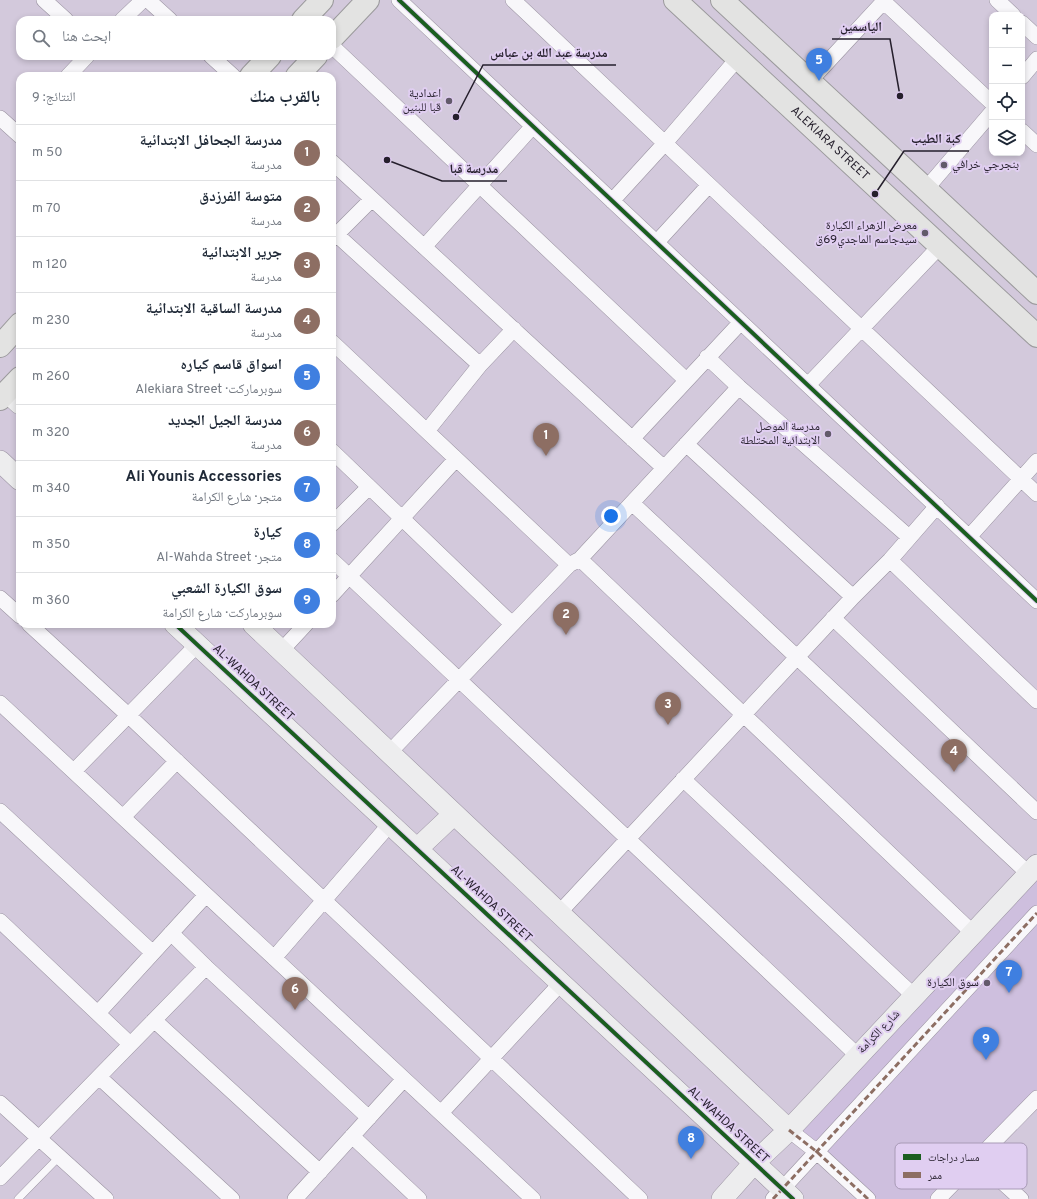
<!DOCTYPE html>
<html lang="ar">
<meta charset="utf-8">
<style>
body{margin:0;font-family:Overpass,"Noto Naskh Arabic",sans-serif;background:#f2f2f3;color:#1f2937;direction:rtl}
.controls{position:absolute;right:12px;top:12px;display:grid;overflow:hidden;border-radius:8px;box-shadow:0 2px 6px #0003}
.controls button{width:36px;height:36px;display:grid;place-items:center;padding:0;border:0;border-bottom:1px solid #e0e1e3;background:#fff;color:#1f2937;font:20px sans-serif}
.you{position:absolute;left:611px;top:516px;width:14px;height:14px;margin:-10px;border:3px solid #fff;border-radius:50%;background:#1a73e8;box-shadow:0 0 0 6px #1a73e833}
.badge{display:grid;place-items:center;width:26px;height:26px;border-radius:50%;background:#2563eb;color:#fff;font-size:13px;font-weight:700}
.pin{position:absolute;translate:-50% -33px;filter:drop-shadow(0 1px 2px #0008)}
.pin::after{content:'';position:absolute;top:21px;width:14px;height:12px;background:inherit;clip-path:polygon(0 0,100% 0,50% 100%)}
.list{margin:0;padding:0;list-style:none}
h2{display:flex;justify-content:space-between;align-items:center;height:52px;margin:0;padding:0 16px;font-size:17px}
h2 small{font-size:13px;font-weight:400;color:#747a83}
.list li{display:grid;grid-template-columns:26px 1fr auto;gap:12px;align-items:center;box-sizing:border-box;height:56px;padding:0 16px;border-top:1px solid #e0e1e3}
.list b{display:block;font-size:15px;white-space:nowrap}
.list p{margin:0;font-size:13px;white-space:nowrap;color:#747a83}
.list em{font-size:13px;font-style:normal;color:#747a83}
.icon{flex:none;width:22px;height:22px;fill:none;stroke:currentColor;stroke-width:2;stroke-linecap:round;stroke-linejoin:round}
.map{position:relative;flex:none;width:1037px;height:1199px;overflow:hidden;direction:ltr}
.search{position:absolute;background:#fff;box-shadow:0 2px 6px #0003;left:16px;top:16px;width:320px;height:44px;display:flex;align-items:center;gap:10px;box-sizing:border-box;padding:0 14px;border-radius:12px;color:#747a83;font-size:15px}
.panel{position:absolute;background:#fff;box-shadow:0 2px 6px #0003;left:16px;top:72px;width:320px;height:556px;border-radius:12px;direction:rtl}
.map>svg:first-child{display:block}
</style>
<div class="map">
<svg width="1037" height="1199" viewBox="0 0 1037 1199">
<rect width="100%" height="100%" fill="#d3c9dc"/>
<path fill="#cebfde" d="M1037,875V1092L931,1199H876L801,1129Z"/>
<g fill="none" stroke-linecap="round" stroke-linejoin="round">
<defs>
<path id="lane" d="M18,1199L59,1157"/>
<path id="street" d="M44,0L66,20
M148,0L170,20
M399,0L1037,601
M513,0L1037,494
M882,0L992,103
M997,0L1013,15
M122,20L143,0
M1022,23L1037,37
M332,46L686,380
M211,56L233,76
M68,76L87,56
M1022,77L1037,59
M810,81L885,0
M0,118L20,136
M1022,131L1037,145
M332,162L664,468
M926,189L992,112
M612,201L665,143L738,58
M337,235L480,365
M332,239L372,199
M657,242L709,185
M424,247L533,126
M332,342L569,565
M707,357L739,387L909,537
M808,385L940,246
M427,431L480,365L514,329
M632,439L741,322
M686,444L853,597
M332,451L512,624
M632,503L1029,874
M332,524L369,487
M969,537L1037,461
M580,559L973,933
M332,560L857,1055
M890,560L1037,701
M332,595L456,459
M0,598L20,616
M833,618L1037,812
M29,624L128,715L640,1199
M281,651L306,624
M0,703L533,1199
M389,753L569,565L580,559L739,387
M74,771L197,645
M683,779L914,996
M0,811L153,953
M123,817L177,761
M559,913L853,597L890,560L937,506
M0,921L130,1044
M171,933L206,967L369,1118
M274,958L390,824
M98,1013L206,895
M154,1020L320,1172
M99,1077L232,1199
M0,1103L106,1199
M441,1113L561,983
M789,1130L817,1152L868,1199
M352,1136L419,1199
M977,1159L1021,1199
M0,1178L206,967
M295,1199L404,1079
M773,1199L1037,913
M938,1199L1037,1098"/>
<path id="secondary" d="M7,392L20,404
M0,461L20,480
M175,624L793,1199
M253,624L789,1130
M417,849L454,814
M722,1199L754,1163L789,1130L1037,865"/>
<g id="primary">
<path id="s1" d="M675,0L1037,336"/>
<path d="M722,0L926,189L1037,293"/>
<path d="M303,20L322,0"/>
<path d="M332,38L368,0"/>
<path d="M251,76L270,56"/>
<path d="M297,76L316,56"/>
<path d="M0,346L20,324"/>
<path d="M0,399L20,378"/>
</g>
</defs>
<use href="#lane" stroke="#9a93a1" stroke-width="8"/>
<use href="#street" stroke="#9a93a1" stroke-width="16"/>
<use href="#secondary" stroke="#9a93a1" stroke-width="22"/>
<use href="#primary" stroke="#9b9a9c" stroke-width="24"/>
<use href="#lane" stroke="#f8f7fa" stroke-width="7"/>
<use href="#street" stroke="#f8f7fa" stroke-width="15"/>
<use href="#secondary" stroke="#ededee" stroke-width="21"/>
<use href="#primary" stroke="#e3e3e2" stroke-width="22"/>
<path stroke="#8d6e63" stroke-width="3" stroke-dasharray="6 3" stroke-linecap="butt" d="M789,1130L817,1152L868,1199
M773,1199L1037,913"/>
<defs>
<path id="cycleway" d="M399,0L1037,601
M175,624L793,1199"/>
</defs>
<use href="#cycleway" stroke="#e0cef1" stroke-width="6"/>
<use href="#cycleway" stroke="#1b5e20" stroke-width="4"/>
</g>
<g fill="#625a6a" stroke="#e0cef1" stroke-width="1.5">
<circle cx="449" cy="101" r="4"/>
<circle cx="944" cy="165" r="4"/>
<circle cx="925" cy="233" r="4"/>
<circle cx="828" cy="434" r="4"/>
<circle cx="987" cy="983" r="4"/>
</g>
<g text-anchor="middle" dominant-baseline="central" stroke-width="4" stroke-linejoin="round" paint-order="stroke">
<g font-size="12" fill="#251f2c" stroke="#e0cef1" text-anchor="end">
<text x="441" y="94">اعدادية<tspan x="441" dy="14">قبا للبنين</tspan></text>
<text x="952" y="165" text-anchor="start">بنجرجي خرافي</text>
<text x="917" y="226">معرض الزهراء الكيارة<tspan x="917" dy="14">سيدجاسم الماجدي69ق</tspan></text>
<text x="820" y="427">مدرسة الموصل<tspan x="820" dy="14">الابتدائية المختلطة</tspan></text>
<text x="979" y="983">سوق الكيارة</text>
</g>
<g font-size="12" fill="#251f2c" stroke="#e0cef1">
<text stroke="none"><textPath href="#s1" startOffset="211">ALEKIARA STREET</textPath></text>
<text transform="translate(253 683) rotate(43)">AL-WAHDA STREET</text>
<text transform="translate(491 904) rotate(43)">AL-WAHDA STREET</text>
<text transform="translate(879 1032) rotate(-46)">شارع الكرامة</text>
<text transform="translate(728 1125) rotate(43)">AL-WAHDA STREET</text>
</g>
</g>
<rect x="895" y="1143" width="132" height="46" rx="6" fill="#e0cef1" stroke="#a89ab6" stroke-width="1"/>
<rect x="903" y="1154" width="18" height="6" fill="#1b5e20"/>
<rect x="903" y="1172" width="18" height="6" fill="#8d6e63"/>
<g font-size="11" fill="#251f2c">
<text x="928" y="1161">مسار دراجات</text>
<text x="928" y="1179">ممر</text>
</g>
<path fill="none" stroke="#251f2c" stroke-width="1.5" d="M900 96L890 39H832M456 117L483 65H616M875 194L904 151H969M387 160L442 181H507"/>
<g fill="#251f2c" stroke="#e0cef1" stroke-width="1.5">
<circle cx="900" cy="96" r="4"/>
<circle cx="456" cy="117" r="4"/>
<circle cx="875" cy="194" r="4"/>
<circle cx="387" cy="160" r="4"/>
</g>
<g font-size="13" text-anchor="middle" font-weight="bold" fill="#251f2c" stroke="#e0cef1" stroke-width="4" stroke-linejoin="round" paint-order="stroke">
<text x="861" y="31">الياسمين</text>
<text x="549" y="57">مدرسة عبد الله بن عباس</text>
<text x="936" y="143">كبة الطيب</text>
<text x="474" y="173">مدرسة قبا</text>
</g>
</svg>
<div class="controls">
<button>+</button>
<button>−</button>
<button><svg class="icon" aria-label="locate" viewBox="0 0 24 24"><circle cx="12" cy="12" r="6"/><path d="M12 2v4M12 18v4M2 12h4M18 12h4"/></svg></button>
<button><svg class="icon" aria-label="layers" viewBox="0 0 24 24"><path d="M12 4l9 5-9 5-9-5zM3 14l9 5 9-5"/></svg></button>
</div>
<div class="you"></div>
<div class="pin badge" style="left:546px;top:456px;background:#8d6e63">1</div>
<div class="pin badge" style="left:566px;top:635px;background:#8d6e63">2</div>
<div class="pin badge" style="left:668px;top:725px;background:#8d6e63">3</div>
<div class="pin badge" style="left:954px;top:772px;background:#8d6e63">4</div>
<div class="pin badge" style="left:819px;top:81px;background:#3f7fe0">5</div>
<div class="pin badge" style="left:295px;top:1010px;background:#8d6e63">6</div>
<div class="pin badge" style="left:1009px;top:993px;background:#3f7fe0">7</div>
<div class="pin badge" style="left:691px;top:1159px;background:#3f7fe0">8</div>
<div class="pin badge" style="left:986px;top:1060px;background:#3f7fe0">9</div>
<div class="search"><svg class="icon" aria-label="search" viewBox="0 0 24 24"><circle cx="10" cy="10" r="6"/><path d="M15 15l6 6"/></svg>ابحث هنا</div>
<section class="panel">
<h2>بالقرب منك<small>النتائج: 9</small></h2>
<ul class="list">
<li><span class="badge" style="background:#8d6e63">1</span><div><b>مدرسة الجحافل الابتدائية</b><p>مدرسة</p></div><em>50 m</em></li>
<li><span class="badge" style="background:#8d6e63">2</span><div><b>متوسة الفرزدق</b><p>مدرسة</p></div><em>70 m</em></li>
<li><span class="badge" style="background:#8d6e63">3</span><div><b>جرير الابتدائية</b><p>مدرسة</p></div><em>120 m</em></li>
<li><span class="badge" style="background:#8d6e63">4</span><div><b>مدرسة الساقية الابتدائية</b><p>مدرسة</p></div><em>230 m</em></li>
<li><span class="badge" style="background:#3f7fe0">5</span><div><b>اسواق قاسم كياره</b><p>سوبرماركت · Alekiara Street</p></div><em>260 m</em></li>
<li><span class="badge" style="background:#8d6e63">6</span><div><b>مدرسة الجيل الجديد</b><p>مدرسة</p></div><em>320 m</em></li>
<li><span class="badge" style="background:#3f7fe0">7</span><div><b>Ali Younis Accessories</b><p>متجر · شارع الكرامة</p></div><em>340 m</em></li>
<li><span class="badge" style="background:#3f7fe0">8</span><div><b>كيارة</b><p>متجر · Al-Wahda Street</p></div><em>350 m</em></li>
<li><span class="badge" style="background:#3f7fe0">9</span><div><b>سوق الكيارة الشعبي</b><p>سوبرماركت · شارع الكرامة</p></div><em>360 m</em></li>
</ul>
</section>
</div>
